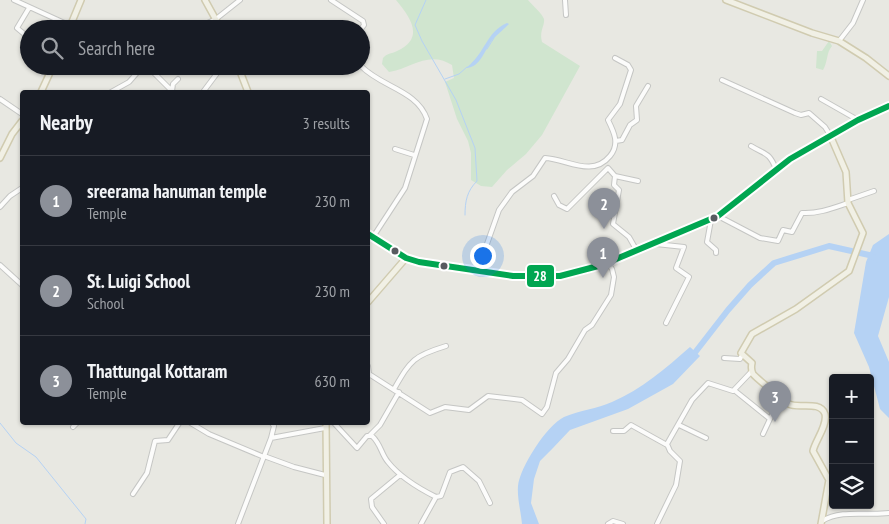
<!DOCTYPE html>
<meta charset="utf-8">
<style>
body{margin:0;font-family:"PT Sans Narrow",sans-serif;background:#20242c;color:#f1f3f6}
.controls{position:absolute;right:15px;bottom:15px;display:grid;overflow:hidden;border-radius:5px;box-shadow:0 1px 4px #0004}
.controls button{width:45px;height:45px;display:grid;place-items:center;padding:0;border:0;border-bottom:1px solid #363941;background:#171b24;color:#f1f3f6;font:25px sans-serif}
.you{position:absolute;left:482px;top:255px;width:18px;height:18px;margin:-12px;border:4px solid #fff;border-radius:50%;background:#1a73e8;box-shadow:0 0 0 8px #1a73e833}
.badge{display:grid;place-items:center;width:32px;height:32px;border-radius:50%;background:#8c9099;color:#fff;font-size:16px;font-weight:700}
.pin{position:absolute;translate:-50% -41px;filter:drop-shadow(0 1px 2px #0008)}
.pin::after{content:'';position:absolute;top:26px;width:18px;height:15px;background:inherit;clip-path:polygon(0 0,100% 0,50% 100%)}
.list{margin:0;padding:0;list-style:none}
h2{display:flex;justify-content:space-between;align-items:center;height:65px;margin:0;padding:0 20px;font-size:21px}
h2 small{font-size:16px;font-weight:400;color:#9ea1a6}
.list li{display:grid;grid-template-columns:32px 1fr auto;gap:15px;align-items:center;box-sizing:border-box;height:90px;padding:0 20px;border-top:1px solid #363941}
.list b{display:block;font-size:19px;white-space:nowrap}
.list p{margin:0;font-size:16px;white-space:nowrap;color:#9ea1a6}
.list em{font-size:16px;font-style:normal;color:#9ea1a6}
.icon{flex:none;width:28px;height:28px;fill:none;stroke:currentColor;stroke-width:2;stroke-linecap:round;stroke-linejoin:round}
.map{position:relative;flex:none;width:889px;height:524px;overflow:hidden}
.search{position:absolute;background:#171b24;box-shadow:0 1px 4px #0004;left:20px;top:20px;width:350px;height:55px;display:flex;align-items:center;gap:12px;box-sizing:border-box;padding:0 18px;border-radius:28px;color:#9ea1a6;font-size:19px}
.panel{position:absolute;background:#171b24;box-shadow:0 1px 4px #0004;left:20px;top:90px;width:350px;height:335px;border-radius:5px}
.map>svg:first-child{display:block}
</style>
<div class="map">
<svg width="889" height="524" viewBox="0 0 889 524">
<rect width="100%" height="100%" fill="#e8e8e2"/>
<path fill="#d0e5cf" d="M396,0H528C532,5 542,13 544,19C545,26 539,31 542,42L580,66L542,135L526,154L507,170L492,187L481,186L471,180V153L468,141L457,119L445,82L454,78L452,65C429,50 412,68 389,72L382,64L383,58C387,53 391,54 397,51C425,38 411,18 396,0Z
M829,41L832,46C826,53 828,62 823,70L816,68L817,51H822Z"/>
<path fill="#b5d2f4" d="M507,23L509,24C504,29 498,34 493,39C485,48 481,68 466,68C485,54 486,32 507,23Z
M889,234V297L878,336L889,362V418L880,409L869,367L854,333L866,262L873,245Z
M690,347L700,356L673,384L628,409L570,430L553,448L540,461L534,479L531,503L539,524H522C521,512 517,498 518,486C520,467 547,425 564,417C580,410 597,409 612,402C642,389 666,368 690,347Z"/>
<g fill="none" stroke-linecap="round" stroke-linejoin="round">
<path stroke="#b5d2f4" stroke-width="1" d="M426,0L415,25L422,41L456,100L475,148L477,181C467,191 465,201 465,215
M487,49L494,38
M472,63L480,55
M445,79L459,74L467,67
M0,423L16,443L36,457L86,519L85,524"/>
<path stroke="#b5d2f4" stroke-width="6" d="M690,359L728,310L750,285L774,263L829,246L869,255L877,259"/>
<defs>
<path id="minor" d="M14,0L71,26
M331,0L363,21L364,25L361,29
M565,0L566,15
M130,28L131,29
M195,29L216,19L240,0
M29,38L17,28L29,8
M839,41L853,23L863,0
M147,66L172,91L173,84L178,79
M361,66C381,87 417,90 427,119L405,188L373,237
M113,72L119,66
M722,80L795,113L801,115L809,113L825,127L830,135
M111,92L129,82L143,66
M203,92L218,72L226,66
M0,99L22,114
M821,99L858,120
M616,141L622,140L630,125L637,120L636,106L648,86
M751,146C766,155 769,152 776,169
M395,149L414,155
M615,176L638,181
M554,196L559,205L567,209L608,168L615,176L614,185L619,190L613,224L629,237L637,251
M848,200L874,191
M0,207L10,196L22,188
M718,216L760,238L778,241L783,230L792,232L802,213C818,214 833,208 848,203
M711,220L707,242L716,250V253
M656,244L684,247L676,268L689,277L666,323
M0,265L22,285
M477,272L499,210L512,192L533,176L545,158C567,159 592,178 610,156C620,144 614,132 608,120L620,104L631,70L628,65L615,58
M724,358L740,359L742,355
M368,366L369,374L430,413L445,407L469,410L488,396L522,400L542,414L547,407L556,373L568,359L585,330L592,325L611,295L614,277L612,269L608,263
M394,389C411,360 413,356 446,346
M734,390L770,419L763,434
M770,419L781,396
M189,422L209,434L264,457
M271,422L274,426L271,438
M333,422L357,448L367,436H372C381,444 381,454 388,462C399,476 420,489 436,497L441,496L450,472L463,467L479,481L490,503
M679,425L706,438
M73,427L78,422
M613,431H624L631,425L667,445
M370,435L380,425L399,392
M264,456L294,467L325,475
M133,494L147,473L155,441L168,440L180,422
M822,521C842,509 867,516 889,513
M238,524L271,438L325,428
M384,524L372,507L371,499L400,475
M421,524L436,497
M608,524L613,521L623,524
M657,524L676,485L680,461L670,451L667,444L692,400L708,383L733,391L752,371"/>
<path id="major" d="M205,0L221,29
M726,0L812,33L839,41L866,58L889,76
M69,29L81,0
M238,66L248,92
M41,92L53,66
M0,158L12,134L22,121
M368,234L406,258L419,262L513,276H560L602,265L718,216L790,159L858,120L889,106
M368,302L406,258
M326,422L327,524
M821,524L829,480L813,451C815,441 828,425 825,414C820,400 798,409 789,404C785,401 756,378 753,374C751,370 751,367 752,363L741,353L752,334L796,309L849,271L863,233L848,203L846,172L830,135"/>
</defs>
<use href="#minor" stroke="#c5c6c4" stroke-width="6"/>
<use href="#major" stroke="#d0cbb0" stroke-width="8"/>
<use href="#minor" stroke="#fcfcfb" stroke-width="4"/>
<use href="#major" stroke="#f1f0e5" stroke-width="5"/>
<defs>
<path id="bus-1" d="M368,234L406,258L419,262L513,276H560L602,265L718,216L790,159L858,120L889,106"/>
</defs>
<use href="#bus-1" stroke="#fff" stroke-width="10"/>
<use href="#bus-1" stroke="#00a651" stroke-width="6"/>
</g>
<g fill="#585b60" stroke="#fff" stroke-width="2">
<circle cx="714" cy="218" r="4.5"/>
<circle cx="395" cy="251" r="4.5"/>
<circle cx="444" cy="266" r="4.5"/>
</g>
<rect stroke="#fff" stroke-width="2" x="526" y="264" width="29" height="24" rx="5" fill="#00a651"/>
<g font-size="14" text-anchor="middle" font-weight="bold" fill="#fff">
<text x="540" y="281">28</text>
</g>
</svg>
<div class="controls">
<button>+</button>
<button>−</button>
<button><svg class="icon" aria-label="layers" viewBox="0 0 24 24"><path d="M12 4l9 5-9 5-9-5zM3 14l9 5 9-5"/></svg></button>
</div>
<div class="you"></div>
<div class="pin badge" style="left:603px;top:278px">1</div>
<div class="pin badge" style="left:604px;top:229px">2</div>
<div class="pin badge" style="left:775px;top:422px">3</div>
<div class="search"><svg class="icon" aria-label="search" viewBox="0 0 24 24"><circle cx="10" cy="10" r="6"/><path d="M15 15l6 6"/></svg>Search here</div>
<section class="panel">
<h2>Nearby<small>3 results</small></h2>
<ul class="list">
<li><span class="badge">1</span><div><b>sreerama hanuman temple</b><p>Temple</p></div><em>230 m</em></li>
<li><span class="badge">2</span><div><b>St. Luigi School</b><p>School</p></div><em>230 m</em></li>
<li><span class="badge">3</span><div><b>Thattungal Kottaram</b><p>Temple</p></div><em>630 m</em></li>
</ul>
</section>
</div>
